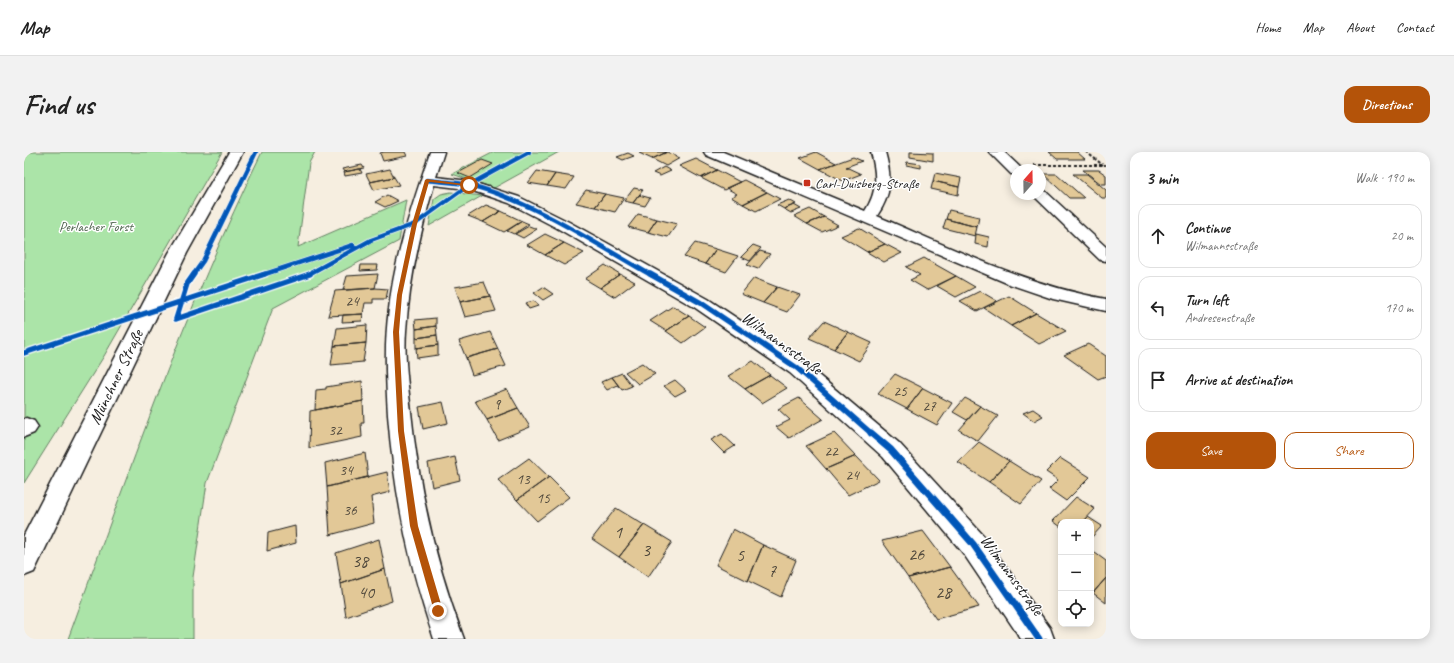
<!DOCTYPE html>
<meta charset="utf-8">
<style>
body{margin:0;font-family:Caveat,sans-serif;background:#f2f2f2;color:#222}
.controls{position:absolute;right:12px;bottom:12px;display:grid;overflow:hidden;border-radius:8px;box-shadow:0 2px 10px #0003}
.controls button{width:36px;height:36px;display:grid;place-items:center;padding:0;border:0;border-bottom:1px solid #e0e0e0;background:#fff;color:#222;font:20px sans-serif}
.compass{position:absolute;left:986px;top:12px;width:36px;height:36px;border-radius:50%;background:#fff;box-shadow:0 2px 10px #0003;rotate:20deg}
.stop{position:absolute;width:12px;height:12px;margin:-9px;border:3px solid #b45309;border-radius:50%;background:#fff}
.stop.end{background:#b45309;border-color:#fff;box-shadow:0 1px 4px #0008}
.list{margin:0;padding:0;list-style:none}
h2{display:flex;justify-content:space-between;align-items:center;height:52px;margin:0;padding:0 16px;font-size:17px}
h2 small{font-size:13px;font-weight:400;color:#767676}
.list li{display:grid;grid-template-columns:26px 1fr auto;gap:12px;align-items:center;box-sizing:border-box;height:64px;margin:0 8px 8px;padding:0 8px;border:1px solid #e0e0e0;border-radius:12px}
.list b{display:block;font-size:15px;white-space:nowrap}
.list p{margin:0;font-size:13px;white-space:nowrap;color:#767676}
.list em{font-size:13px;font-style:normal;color:#767676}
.actions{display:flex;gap:8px;padding:12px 16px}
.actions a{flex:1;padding:9px 0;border:1px solid #b45309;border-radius:12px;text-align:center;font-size:14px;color:#b45309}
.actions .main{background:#b45309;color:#fff}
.icon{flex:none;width:22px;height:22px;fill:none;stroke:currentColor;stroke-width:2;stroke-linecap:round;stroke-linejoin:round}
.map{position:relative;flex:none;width:1082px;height:487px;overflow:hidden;border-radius:12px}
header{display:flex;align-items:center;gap:24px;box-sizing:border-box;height:56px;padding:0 20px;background:#fff;border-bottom:1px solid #e0e0e0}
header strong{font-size:19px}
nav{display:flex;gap:22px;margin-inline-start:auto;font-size:14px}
.intro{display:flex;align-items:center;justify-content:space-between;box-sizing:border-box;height:96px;padding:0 24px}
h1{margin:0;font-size:28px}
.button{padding:10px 18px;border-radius:12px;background:#b45309;color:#fff;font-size:14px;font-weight:700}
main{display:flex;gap:24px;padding:0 24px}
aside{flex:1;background:#fff;border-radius:12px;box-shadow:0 2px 10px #0003}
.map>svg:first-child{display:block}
</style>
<header>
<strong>Map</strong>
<nav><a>Home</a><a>Map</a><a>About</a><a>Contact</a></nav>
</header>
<div class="intro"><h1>Find us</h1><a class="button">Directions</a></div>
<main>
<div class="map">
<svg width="1082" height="487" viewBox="0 0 1082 487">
<rect width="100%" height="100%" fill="#f6eee0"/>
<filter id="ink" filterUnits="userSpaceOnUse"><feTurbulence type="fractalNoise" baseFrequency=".025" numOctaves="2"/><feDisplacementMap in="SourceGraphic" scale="8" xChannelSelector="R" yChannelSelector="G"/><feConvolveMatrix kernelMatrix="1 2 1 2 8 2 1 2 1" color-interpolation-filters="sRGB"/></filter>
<g filter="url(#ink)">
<path fill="#abe4a8" stroke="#648062" d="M0,0H198L80,204L0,331Z
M238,0H291L285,11L274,95L382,48L375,89L249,156L183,331L169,425V487H44C104,323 161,157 238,0Z
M470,0H535L470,36L428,22Z
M427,40L458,44L405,74L410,47L417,42Z"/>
<path fill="#e2c897" stroke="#1c1c1c" d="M360,0H381L383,4L359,9L356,1Z
M617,0H643L628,7L615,1Z
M643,0L656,6L642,14L628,7Z
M792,0L812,11L796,17L776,6Z
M886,0L909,1V9L886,5Z
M1025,0H1053L1061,7H1033Z
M604,1L610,4L599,8L593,5Z
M829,5L838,9L822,15L837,22L819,29L796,17Z
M672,7L693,18L677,26L655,14Z
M458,8L469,12L446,26L434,21Z
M883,10L897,12V16L882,13Z
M338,13L340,16L320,20L318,17Z
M640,15L647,19L636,24L629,21Z
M336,17L338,21L321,24L320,20Z
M366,17L370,25L346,30L342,22Z
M693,18L716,30L700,38L677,26Z
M1059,18H1075L1082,23V32H1077Z
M513,19L531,22L523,34L504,31Z
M911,21L937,26L935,35L909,29Z
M531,22L550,25L542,37L523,34Z
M1019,22H1033L1060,46H1045Z
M1049,22H1063L1082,38V46H1078Z
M370,25L375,33L350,38L346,30Z
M720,28L743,40L719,52L707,45L713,42L702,36Z
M909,29L935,35L934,43L907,37Z
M610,36L619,38L609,51L600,49Z
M562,38L581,42L571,55L552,51Z
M743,40L756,47L732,59L719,52Z
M581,42L600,46L591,60L571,55Z
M363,43L374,49L361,55L351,50Z
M615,43L626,46L621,54L609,51Z
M765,48L772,52L760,57L753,53Z
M462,53L477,59L459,70L444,64Z
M770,53L777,57L767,61L760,57Z
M786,57L800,65L783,72L770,64Z
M925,58L955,65L953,75L922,67Z
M477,59L498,69L480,80L459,70Z
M614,62L633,67L624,80L604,75Z
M800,65L814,73L798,80L783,72Z
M633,67L653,72L644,85L624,80Z
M922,67L953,75L951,84L919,76Z
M498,69L505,72L490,82L483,79Z
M505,74L513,77L499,86L491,82Z
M835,76L861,92L843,100L817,84Z
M521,82L540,91L521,103L503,93Z
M952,82L965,85L964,95L951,92Z
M540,91L560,101L540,113L521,103Z
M671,91L692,97L681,112L660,105Z
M861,92L878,101L860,110L843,100Z
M729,93L737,96L726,109L717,105Z
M692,97L714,104L702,120L681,112Z
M736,99L746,102L734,117L723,113Z
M900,106L932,124L903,138L886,128L896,123L882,115Z
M337,113H354L353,118L336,119Z
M581,113L596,122L576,136L561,127Z
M354,122L351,136L319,138L323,124Z
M596,122L611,130L591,145L576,136Z
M932,124L951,135L932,145L913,134Z
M730,126L753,135L739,151L717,142Z
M460,130L466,144L436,150L431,135Z
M519,135L529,142L519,148L510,141Z
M753,135L776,143L763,160L739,151Z
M351,136L364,137L362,147H349V151H341L339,162L304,164L311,139Z
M956,139L973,149L953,159L936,149Z
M466,144L472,159L441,165L436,150Z
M985,144L1012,161L987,174L960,156Z
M510,149L514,154L505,157L501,151Z
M649,154L665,164L642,179L626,169Z
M1012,161L1042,179L1015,192L987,174Z
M339,162L338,169L318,170L319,163Z
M665,164L681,175L659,191L642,179Z
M412,166V174L392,177L391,168Z
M800,169L824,180L810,197L785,186Z
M343,173L342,191L310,194L313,176Z
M412,174L413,183L392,186V177Z
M466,180L474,197L442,206L435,189Z
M824,180L848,191L835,209L810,197Z
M413,183L414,193L392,196V186Z
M342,191L339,210L307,213L310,194Z
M1064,192L1082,204V224L1074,227L1040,203Z
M414,193V203L393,206L392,196Z
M474,197L482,214L448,223L442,206Z
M729,209L746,223L721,237L704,224Z
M618,211L631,222L614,232L601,220Z
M598,221L608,234L598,238L588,225Z
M871,222L899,236L883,257L854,242Z
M746,223L763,236L738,251L721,237Z
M588,225L594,233L583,238L577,230Z
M651,228L662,238L651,244L640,234Z
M338,229L339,249L291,258L292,238L302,237V235Z
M899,236L928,251L913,273L883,257Z
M483,237L494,256L463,268L451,249Z
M775,246L799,267L765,286L752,275L766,268L754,257Z
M941,246L956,254L943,268L929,260Z
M339,249L340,271H337L338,285L285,296L286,259Z
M419,250L424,271L399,277L395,255Z
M956,254L974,264L954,289L935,278Z
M494,256L506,275L474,288L463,268Z
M1009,257L1019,264L1010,269L999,261Z
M810,281L832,304L802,317L782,294Z
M698,282L711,294L700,301L687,288Z
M955,290L985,309L965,330L934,310Z
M341,301L344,325L303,335L301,311Z
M832,304L855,328L824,343L802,317Z
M431,305L436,328L408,335L404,311Z
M505,306L525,325L493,348L474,328Z
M1036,306L1066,325L1042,349L1025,337L1034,328L1022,320Z
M985,309L1017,329L997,352L965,330Z
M363,320L366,340L347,345L350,371L306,383L303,335Z
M525,325L545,345L513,369L493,348Z
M1052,345L1071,357L1059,370H1037V375L1029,369Z
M592,356L620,373L595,405L568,387Z
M1064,365L1078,374L1067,386V370H1059Z
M620,373L648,390L624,425L595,405Z
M271,374L272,391L243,399L244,381Z
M709,377L739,393L724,429L692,413Z
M899,379L926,415L884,426L858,389Z
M355,387L361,417L317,432L312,401Z
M739,393L772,408L757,445L724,429Z
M1067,398L1082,409V426L1069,441L1067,439Z
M926,415L955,455L912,467L884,426Z
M361,417L368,449L322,465L317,432Z
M1082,426V451L1069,441Z"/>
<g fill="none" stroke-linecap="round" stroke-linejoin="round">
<defs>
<path id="minor" d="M406,0H420L412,25L445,29L495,45L545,70L684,147L780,211L875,291L959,383L1026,476L1030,487H997L939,401L859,305L766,221L670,155L533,76L485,51L443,37L410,33C396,81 385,129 382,179C380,206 384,233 387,260C395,339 412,413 440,487H410C385,414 370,340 364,263C362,227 360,192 365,157C371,103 389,51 406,0Z
M680,0H699L841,59C854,39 853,22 847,0H861C868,25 868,42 853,64C928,96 1002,133 1082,147V159L1029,147L985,132L682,3Z
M965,0H980L999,18H992V23L987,22Z
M1016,37L1021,39L1082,95V109L1076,108L1011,45L1008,42H1016Z
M2,266L10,269L14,275L10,281L0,285V267Z"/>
<path id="major" d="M205,0H219L163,101L10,420L0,424V383L145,101Z"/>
</defs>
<use href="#minor" stroke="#1c1c1c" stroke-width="3"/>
<use href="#major" stroke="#1c1c1c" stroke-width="3"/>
<path stroke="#1c1c1c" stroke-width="2" stroke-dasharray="3 2" stroke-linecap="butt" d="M1062,0L1079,13
M1010,13H1082"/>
<use href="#minor" fill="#fff" fill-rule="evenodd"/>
<use href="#major" fill="#fff" fill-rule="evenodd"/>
<defs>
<path id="cycleway-far2" d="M403,28C417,30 432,30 445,33C507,48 572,92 627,123
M169,123L179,109L232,0
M238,123L329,93
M283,123L347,88L391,72L445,33L505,0"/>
<path id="cycleway-far1" d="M626,122L677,151L773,216L848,282
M152,167L286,122
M152,167L163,132L170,122
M0,201L241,122"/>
<path id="cycleway" d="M847,281L867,298L949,392L1015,487"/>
</defs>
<use href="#cycleway-far2" stroke="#fff" stroke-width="6"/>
<use href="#cycleway-far1" stroke="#fff" stroke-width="8"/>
<use href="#cycleway" stroke="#fff" stroke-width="10"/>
<use href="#cycleway-far2" stroke="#0057b8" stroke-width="4.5"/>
<use href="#cycleway-far1" stroke="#0057b8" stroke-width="5.5"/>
<use href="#cycleway" stroke="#0057b8" stroke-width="7"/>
</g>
</g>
<path fill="#b45309" d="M403,27L447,33L445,34L405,30L393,72L378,143L375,180L380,279L394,374L419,459L414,463L410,459L386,374L374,279L369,180L373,143L388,72L401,28Z"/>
<rect fill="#c8321e" stroke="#fff" stroke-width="1.5" x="779" y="27" width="8" height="8" rx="2"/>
<g text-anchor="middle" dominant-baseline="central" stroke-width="3" stroke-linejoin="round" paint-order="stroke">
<g font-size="14" fill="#1c1c1c" stroke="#fff" text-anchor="start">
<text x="791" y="31">Carl-Duisberg-Straße</text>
</g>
<g font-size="14" fill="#4e624d" stroke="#fff">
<text x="72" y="74">Perlacher Forst</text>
</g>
<g font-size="15" fill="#4e473b">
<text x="328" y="149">24</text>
<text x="876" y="239">25</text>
<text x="473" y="252">9</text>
<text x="905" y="254">27</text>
<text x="311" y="278">32</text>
<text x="807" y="299">22</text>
<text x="322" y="318">34</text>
<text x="828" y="323">24</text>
<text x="499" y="327">13</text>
<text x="519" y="346">15</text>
<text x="326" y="358">36</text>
</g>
<g font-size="17" fill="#1c1c1c" stroke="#fff">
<text transform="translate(758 191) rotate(36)">Wilmannsstraße</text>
<text transform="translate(92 225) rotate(-64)">Münchner Straße</text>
<text transform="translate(988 423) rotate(54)">Wilmannsstraße</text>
</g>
<g font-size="18" fill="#4e473b">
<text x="594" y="380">1</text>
<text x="622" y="398">3</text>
<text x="892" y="402">26</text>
<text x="716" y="403">5</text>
<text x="336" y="409">38</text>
<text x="748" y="419">7</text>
<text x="342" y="440">40</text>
<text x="919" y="440">28</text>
</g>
</g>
</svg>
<div class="controls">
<button>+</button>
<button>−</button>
<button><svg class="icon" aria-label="locate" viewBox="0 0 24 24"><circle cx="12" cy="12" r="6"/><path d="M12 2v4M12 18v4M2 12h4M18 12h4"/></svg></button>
</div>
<svg class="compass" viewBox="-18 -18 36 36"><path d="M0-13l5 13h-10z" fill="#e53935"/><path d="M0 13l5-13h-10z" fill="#767676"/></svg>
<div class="stop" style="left:445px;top:33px"></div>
<div class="stop end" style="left:414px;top:459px"></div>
</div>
<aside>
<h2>3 min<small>Walk · 190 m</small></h2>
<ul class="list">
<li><svg class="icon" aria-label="ahead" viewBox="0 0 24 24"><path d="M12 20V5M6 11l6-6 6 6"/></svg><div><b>Continue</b><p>Wilmannsstraße</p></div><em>20 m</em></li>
<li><svg class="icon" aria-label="left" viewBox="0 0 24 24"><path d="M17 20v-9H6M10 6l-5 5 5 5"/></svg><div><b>Turn left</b><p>Andresenstraße</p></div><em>170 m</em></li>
<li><svg class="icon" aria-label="arrive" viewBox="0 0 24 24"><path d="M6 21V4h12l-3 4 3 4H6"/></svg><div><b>Arrive at destination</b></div></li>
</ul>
<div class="actions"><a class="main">Save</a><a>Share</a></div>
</aside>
</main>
